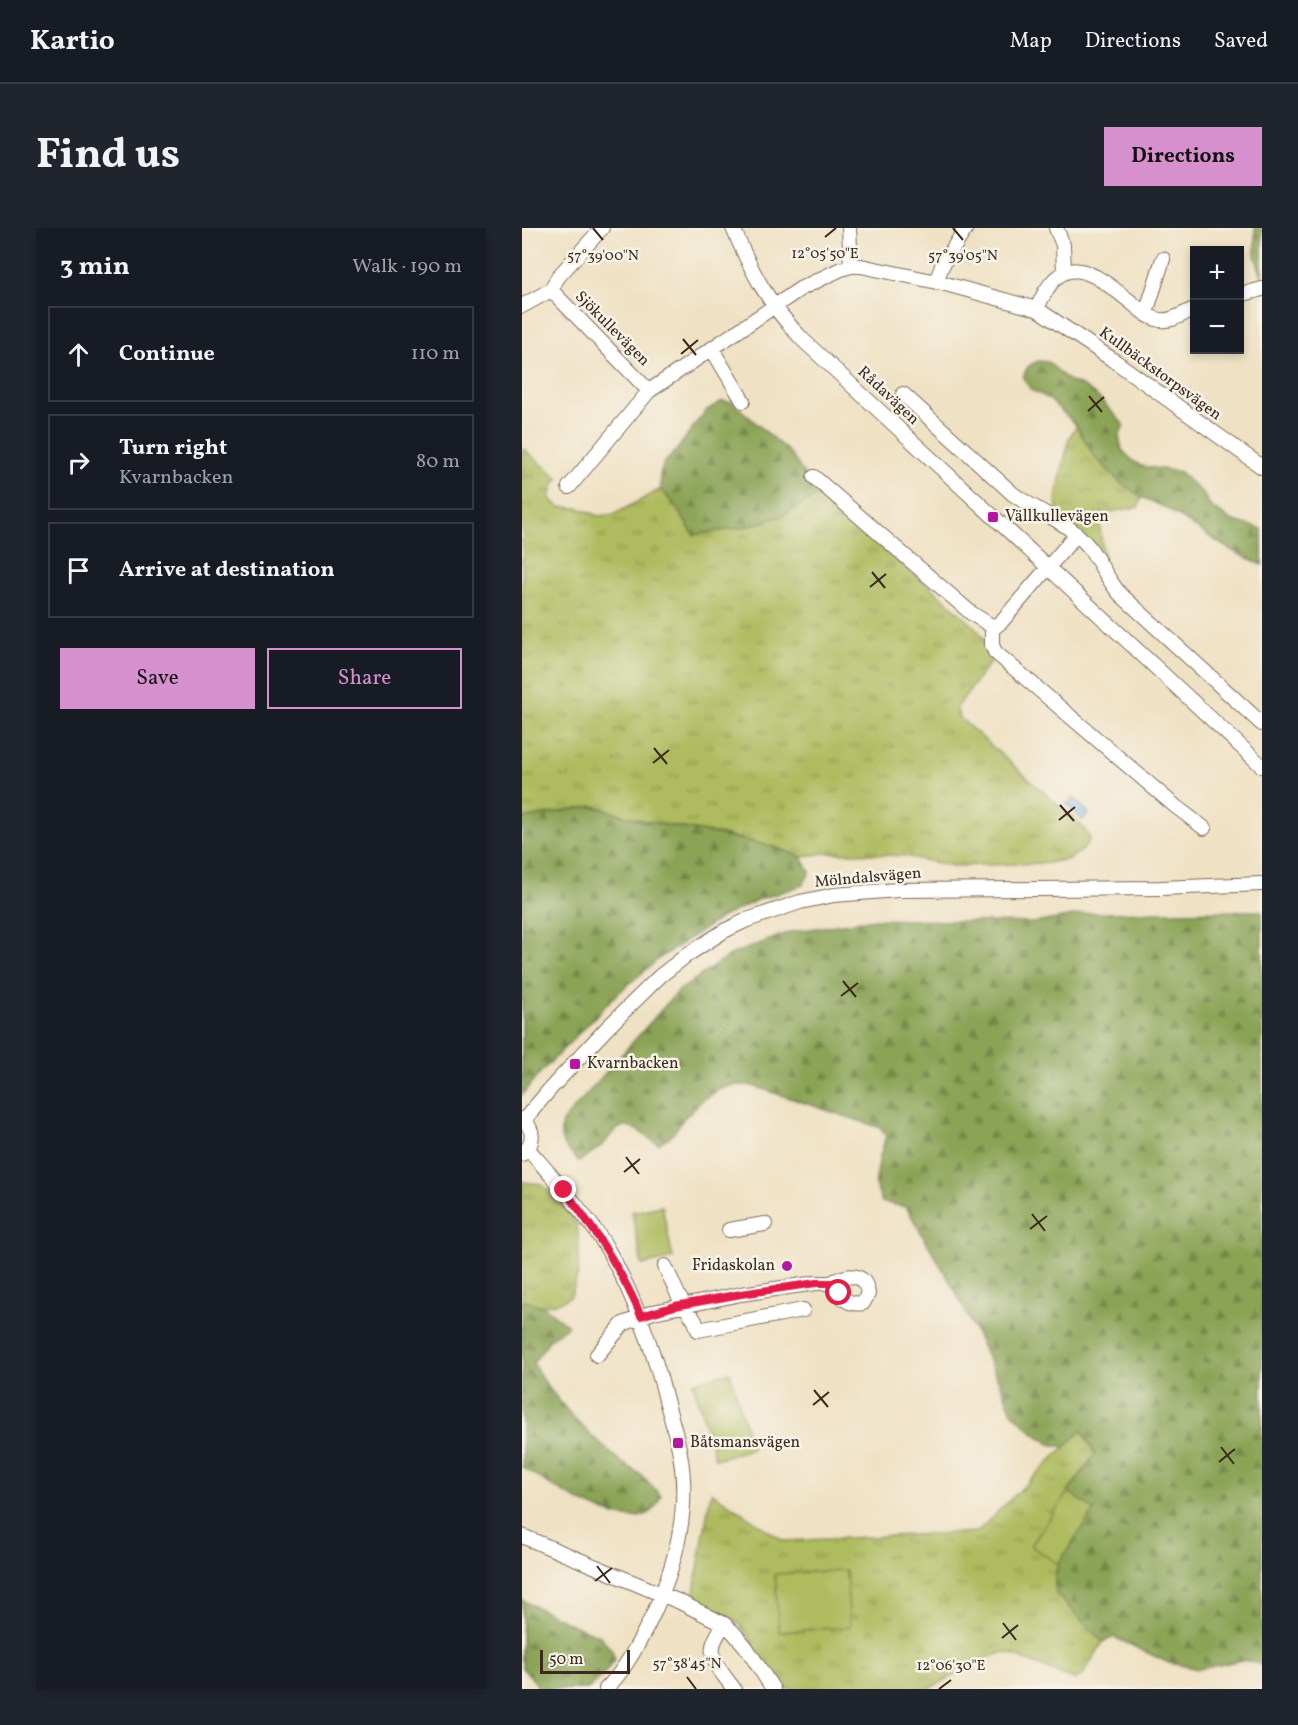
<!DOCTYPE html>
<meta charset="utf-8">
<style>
body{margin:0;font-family:Vollkorn,serif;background:#20242c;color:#f1f3f6}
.controls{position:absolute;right:18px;top:18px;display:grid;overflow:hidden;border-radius:0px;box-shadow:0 3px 9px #0003}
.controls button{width:54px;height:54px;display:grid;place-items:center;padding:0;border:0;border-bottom:2px solid #363941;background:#171b24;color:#f1f3f6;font:30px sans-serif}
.scale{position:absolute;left:18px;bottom:15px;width:90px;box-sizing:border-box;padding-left:6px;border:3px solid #3b2a1e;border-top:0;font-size:16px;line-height:21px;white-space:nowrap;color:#3b2a1e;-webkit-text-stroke:4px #f7f3e8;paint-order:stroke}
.stop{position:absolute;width:18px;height:18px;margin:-14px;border:4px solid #e11d48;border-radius:50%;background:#fff}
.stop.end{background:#e11d48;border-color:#fff;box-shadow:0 2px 6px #0008}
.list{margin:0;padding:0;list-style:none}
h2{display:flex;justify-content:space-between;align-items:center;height:78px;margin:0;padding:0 24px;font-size:26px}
h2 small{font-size:20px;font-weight:400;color:#9ea1a6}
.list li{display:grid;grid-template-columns:39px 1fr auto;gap:18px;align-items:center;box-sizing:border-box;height:96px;margin:0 12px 12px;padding:0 12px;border:2px solid #363941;border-radius:0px}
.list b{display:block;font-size:22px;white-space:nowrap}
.list p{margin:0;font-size:20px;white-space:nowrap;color:#9ea1a6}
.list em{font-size:20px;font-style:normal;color:#9ea1a6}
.actions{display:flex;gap:12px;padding:18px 24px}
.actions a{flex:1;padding:14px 0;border:2px solid #d690ce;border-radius:0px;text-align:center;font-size:21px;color:#d690ce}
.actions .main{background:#d690ce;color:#111}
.icon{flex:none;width:33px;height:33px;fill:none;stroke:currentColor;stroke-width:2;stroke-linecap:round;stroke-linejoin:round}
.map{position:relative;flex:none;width:740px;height:1461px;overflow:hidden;border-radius:0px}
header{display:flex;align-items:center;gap:36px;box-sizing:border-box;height:84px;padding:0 30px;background:#171b24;border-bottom:2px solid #363941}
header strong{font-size:28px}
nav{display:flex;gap:33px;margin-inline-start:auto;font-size:21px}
.intro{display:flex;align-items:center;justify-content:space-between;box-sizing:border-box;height:144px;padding:0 36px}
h1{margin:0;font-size:42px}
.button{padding:15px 27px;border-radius:0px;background:#d690ce;color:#111;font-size:21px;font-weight:700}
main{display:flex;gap:36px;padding:0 36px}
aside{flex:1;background:#171b24;border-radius:0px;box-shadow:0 3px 9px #0003}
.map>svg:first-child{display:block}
</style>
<header>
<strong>Kartio</strong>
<nav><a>Map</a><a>Directions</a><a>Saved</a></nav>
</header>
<div class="intro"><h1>Find us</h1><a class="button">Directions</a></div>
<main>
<aside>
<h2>3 min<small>Walk · 190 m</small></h2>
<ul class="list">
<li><svg class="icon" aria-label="ahead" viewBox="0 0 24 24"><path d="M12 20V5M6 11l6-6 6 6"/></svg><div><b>Continue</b></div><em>110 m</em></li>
<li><svg class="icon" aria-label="right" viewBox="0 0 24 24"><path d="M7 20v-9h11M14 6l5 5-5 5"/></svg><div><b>Turn right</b><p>Kvarnbacken</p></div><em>80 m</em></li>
<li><svg class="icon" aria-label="arrive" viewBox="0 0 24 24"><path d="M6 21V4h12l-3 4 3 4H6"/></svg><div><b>Arrive at destination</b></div></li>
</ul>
<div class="actions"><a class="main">Save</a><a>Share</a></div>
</aside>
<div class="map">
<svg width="740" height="1461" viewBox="0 0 740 1461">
<defs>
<pattern id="grass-tufts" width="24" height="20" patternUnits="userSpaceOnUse" patternTransform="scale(1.5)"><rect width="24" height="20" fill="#aebb5e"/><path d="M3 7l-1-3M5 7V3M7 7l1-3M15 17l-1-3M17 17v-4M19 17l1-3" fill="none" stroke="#8f984d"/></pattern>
<pattern id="forest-firs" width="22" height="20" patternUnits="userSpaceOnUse" patternTransform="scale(1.5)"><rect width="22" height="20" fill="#8aa355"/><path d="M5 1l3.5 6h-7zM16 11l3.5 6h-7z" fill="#728546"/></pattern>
<pattern id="water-ripples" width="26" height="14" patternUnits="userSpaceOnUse" patternTransform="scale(1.5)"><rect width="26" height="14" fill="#73b2e7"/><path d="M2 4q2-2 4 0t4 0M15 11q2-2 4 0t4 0" fill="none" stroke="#6091bb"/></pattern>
</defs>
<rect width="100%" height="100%" fill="#f7f3e8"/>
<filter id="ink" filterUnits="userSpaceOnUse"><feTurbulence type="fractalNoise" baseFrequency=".0167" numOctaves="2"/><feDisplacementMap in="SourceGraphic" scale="12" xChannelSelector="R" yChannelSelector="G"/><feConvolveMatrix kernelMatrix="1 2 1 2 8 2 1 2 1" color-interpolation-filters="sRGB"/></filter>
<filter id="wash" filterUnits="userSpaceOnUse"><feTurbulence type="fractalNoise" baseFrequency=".008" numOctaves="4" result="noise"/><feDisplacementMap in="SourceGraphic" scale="24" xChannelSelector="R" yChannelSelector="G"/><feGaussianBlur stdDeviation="1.35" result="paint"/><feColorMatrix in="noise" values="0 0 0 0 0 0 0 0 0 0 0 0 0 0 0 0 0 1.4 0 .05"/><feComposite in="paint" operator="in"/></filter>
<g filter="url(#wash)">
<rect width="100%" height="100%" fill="#efe1c3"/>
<path fill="url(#grass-tufts)" stroke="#74723e" stroke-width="1.5" d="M555,197L572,228L598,254L620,269L616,279L576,286L582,331L535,283L534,270L547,210Z
M2,221L36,250L31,258L28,270L37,279L57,280L77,288L93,286L139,261L153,278L172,307L260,288L296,267L345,306L365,325L412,362L451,397L461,409L463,421L470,432L434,480L438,490L561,599L568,611L561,622L547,631L525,635L431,638L382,628L332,625H302L280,629L256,620L212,609L123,593L71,578L0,591V223Z
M0,954L20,956L39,976L55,996L57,1019L56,1046L49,1068L38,1074L21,1078L3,1073L0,1075Z
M560,1202L574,1226L509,1318L536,1336L533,1352L534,1366L581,1414L560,1448L553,1452L484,1424L464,1430L407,1461H256L235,1427L227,1409L218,1397L205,1387L170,1376L189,1264L262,1313L455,1304Z"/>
<path fill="url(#forest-firs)" stroke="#62663a" stroke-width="1.5" d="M733,0H740V49L733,28Z
M517,133L526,134L547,153L562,159L577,170L602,197L597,209L600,222L611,233L619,238L658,244L680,265L690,280L709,292L740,301V337L705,320L644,280L620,269L598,254L572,228L554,197L526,170L509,162L501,150C504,140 507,136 517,133Z
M200,173L210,174L268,225L296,267L260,288L224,299L172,307L153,278L139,261L138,246L142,235L154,223L175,194L185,182Z
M71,578C89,583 107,590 125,593C177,604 230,610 280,629L288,644L281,657L235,672L200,689L139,729L94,767L17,846L0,867V591Z
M718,683H740V1437L721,1432L677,1441L647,1435L592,1409L581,1414L534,1366L533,1352L536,1336L572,1282L546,1264L573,1226L560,1202L543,1219L528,1216L513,1206L490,1184L481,1162L433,1062L384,979L360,974L353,957L358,928L364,908L359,900L228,857H210L198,861L182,871L162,890L150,907L136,916L115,902L103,897L92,903L82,916L57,934C44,920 35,914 40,894L155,764L208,727L268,704L353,691L512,695L568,685Z
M3,1073L21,1078L46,1098L28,1111L11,1135C32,1173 65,1205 97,1232C104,1238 113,1242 120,1248C127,1253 133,1262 139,1268C135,1277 131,1285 120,1288C91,1298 24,1255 0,1239V1075Z
M0,1372L53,1398L78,1408L90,1422L93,1432L80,1448L66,1461H17L13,1454L0,1440Z"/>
<path fill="#aebb5e" stroke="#74723e" stroke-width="1.5" d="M140,978L151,1030L120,1037L110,984Z
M208,1144L230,1221L193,1231L171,1154Z
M546,1264L572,1282L536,1336L509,1318Z
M324,1342L328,1399L257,1404L253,1346Z"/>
<path fill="url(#water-ripples)" stroke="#576e82" stroke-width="1.5" d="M552,570L567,586L560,592L545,576Z"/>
</g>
<g filter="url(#ink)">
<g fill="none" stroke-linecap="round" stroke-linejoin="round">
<defs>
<path id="minor" d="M211,0C230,45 247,77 281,112L740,538
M327,0L329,38
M534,0L541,17L542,44
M414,54L420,38L444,0
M29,62L127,163
M718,67L740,61
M0,78L29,62L36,49L80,0
M515,81C540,18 571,44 610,75C618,82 627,90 638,92C650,94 662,85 672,81
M624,85L641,31
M190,121L221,173
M381,166L491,266C516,284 547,294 567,319C578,334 585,351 598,366L740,496
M292,249L449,385L468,397L474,398L480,393L554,307
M47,259L127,163L278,61L319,41L329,38H339L420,55L515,81L594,134L740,239
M470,398V417L473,424L653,578L682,600
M0,891C13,901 13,916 0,926
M2,892L29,860L84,801L138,748L165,727L202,703L225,692L278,674L312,667L376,662L639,660L740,656
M6,921C33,952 61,982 83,1017C110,1062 127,1109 141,1160C146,1182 154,1203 158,1226C169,1285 152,1344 126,1397C114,1420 102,1443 84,1461
M207,1002L243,996
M143,1038L157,1069L173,1093L176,1102L281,1082
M75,1127L101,1096L131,1084L219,1066L294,1055H309C318,1067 324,1078 341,1075L346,1066C343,1043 325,1046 309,1055
M0,1308L158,1374L202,1396L211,1404L224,1419L251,1461
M202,1396C198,1403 192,1411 191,1418C188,1433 204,1450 212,1461"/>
</defs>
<use href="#minor" stroke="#7a6a58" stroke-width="16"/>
<use href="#minor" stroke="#fff" stroke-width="14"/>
</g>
</g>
<g fill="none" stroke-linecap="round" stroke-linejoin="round" filter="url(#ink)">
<path stroke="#e11d48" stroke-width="8" d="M42,962C73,1001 99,1041 119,1088L153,1078L219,1066L294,1055H309L317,1065"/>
</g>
<path fill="none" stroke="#3b2a1e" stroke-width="2" d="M71,0L81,12M431,0L441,12M303,9L314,0M161,111L174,127M159,126L176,112M567,168L580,184M566,183L582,169M350,344L363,360M348,359L364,346M132,520L145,536M131,535L147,522M538,577L552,593M537,592L553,579M321,753L334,769M319,768L336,755M104,929L117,946M102,944L118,931M510,986L523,1003M508,1001L525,988M292,1162L306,1179M291,1177L307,1164M699,1219L712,1236M697,1234L713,1221M75,1338L88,1355M73,1353L90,1340M481,1395L494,1412M480,1410L496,1397M165,1449L174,1461M417,1461L429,1452"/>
<g fill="#b5179e" stroke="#f7f3e8" stroke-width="2">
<rect x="465" y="283" width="12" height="12" rx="3"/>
<rect x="47" y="830" width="12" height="12" rx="3"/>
<circle cx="265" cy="1038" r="6"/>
<rect x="150" y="1209" width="12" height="12" rx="3"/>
</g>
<g text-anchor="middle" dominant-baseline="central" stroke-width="5" stroke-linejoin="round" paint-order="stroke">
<g font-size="16" fill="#3b2a1e" stroke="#f7f3e8">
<text transform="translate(90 101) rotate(45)">Sjökullevägen</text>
<text transform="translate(638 146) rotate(36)">Kullbäckstorpsvägen</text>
<text transform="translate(366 168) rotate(43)">Rådavägen</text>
<text transform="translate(346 650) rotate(-5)">Mölndalsvägen</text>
</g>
<g font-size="16" fill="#3b2a1e" stroke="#f7f3e8" text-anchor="start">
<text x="483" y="289">Vällkullevägen</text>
<text x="65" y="836">Kvarnbacken</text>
<text x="253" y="1038" text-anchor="end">Fridaskolan</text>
<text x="168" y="1215">Båtsmansvägen</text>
</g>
</g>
<g font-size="15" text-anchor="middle" fill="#3b2a1e" stroke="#f7f3e8" stroke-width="5" stroke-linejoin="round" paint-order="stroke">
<text x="303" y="30">12°05'50"E</text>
<text x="81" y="32">57°39'00"N</text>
<text x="441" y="32">57°39'05"N</text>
<text x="165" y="1440">57°38'45"N</text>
<text x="429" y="1442">12°06'30"E</text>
</g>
</svg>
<div class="controls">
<button>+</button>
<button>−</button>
</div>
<div class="scale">50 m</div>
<div class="stop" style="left:317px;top:1065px"></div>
<div class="stop end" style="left:42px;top:962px"></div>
</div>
</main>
